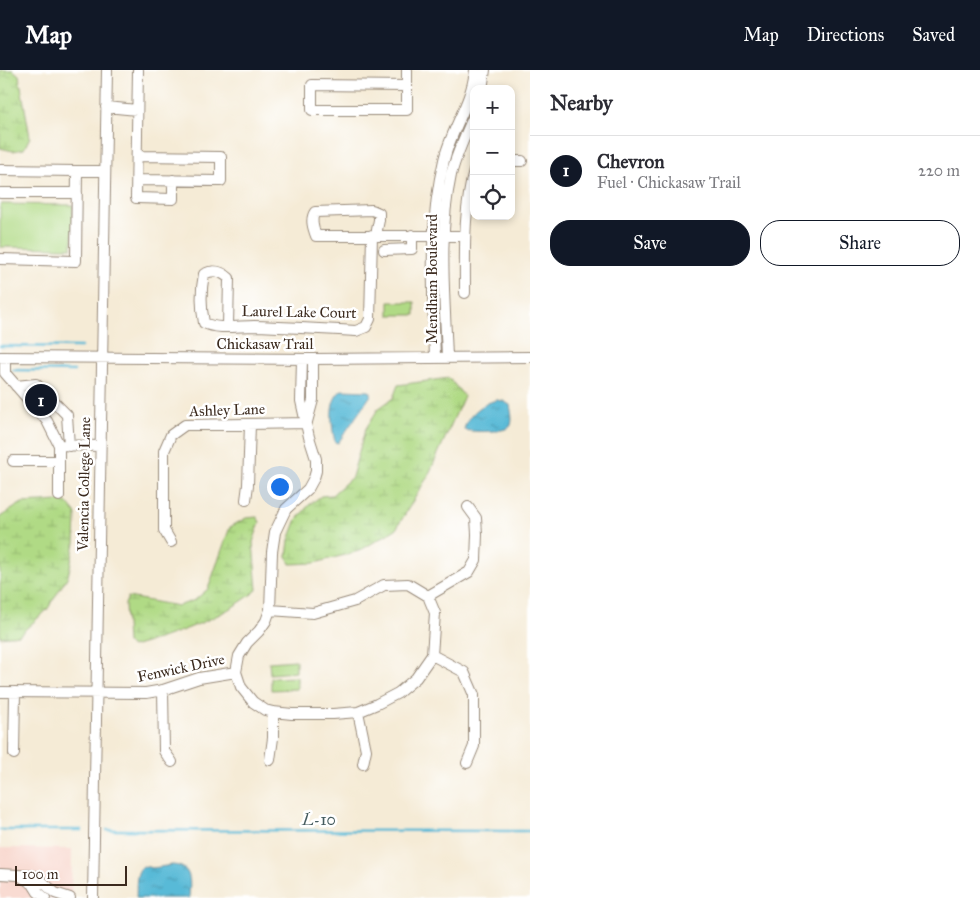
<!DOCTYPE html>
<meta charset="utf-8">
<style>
body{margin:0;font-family:"IM FELL Great Primer",serif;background:#f7f7f7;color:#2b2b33}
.controls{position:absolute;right:15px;top:15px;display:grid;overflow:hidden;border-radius:10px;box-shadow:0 2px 8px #0003}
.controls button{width:45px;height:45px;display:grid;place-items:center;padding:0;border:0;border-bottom:1px solid #e1e1e2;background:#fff;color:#2b2b33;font:25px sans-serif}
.scale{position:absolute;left:15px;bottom:12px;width:112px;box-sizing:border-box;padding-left:5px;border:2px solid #3b2a1e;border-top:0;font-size:14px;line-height:18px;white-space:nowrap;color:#3b2a1e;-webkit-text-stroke:4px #fff;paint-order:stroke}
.you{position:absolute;left:279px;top:416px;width:18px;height:18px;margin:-12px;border:4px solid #fff;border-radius:50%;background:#1a73e8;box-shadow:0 0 0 8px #1a73e833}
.badge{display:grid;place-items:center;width:32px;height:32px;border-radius:50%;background:#111827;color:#fff;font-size:16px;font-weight:700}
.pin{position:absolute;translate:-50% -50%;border:2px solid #fff;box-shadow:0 1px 5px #0006}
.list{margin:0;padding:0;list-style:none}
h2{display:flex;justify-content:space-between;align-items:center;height:65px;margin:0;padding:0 20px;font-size:21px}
h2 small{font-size:16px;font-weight:400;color:#7c7c81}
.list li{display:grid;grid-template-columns:32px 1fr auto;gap:15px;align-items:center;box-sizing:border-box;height:70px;padding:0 20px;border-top:1px solid #e1e1e2}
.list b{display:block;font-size:19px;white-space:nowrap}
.list p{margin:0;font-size:16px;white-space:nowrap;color:#7c7c81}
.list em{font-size:16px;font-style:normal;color:#7c7c81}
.actions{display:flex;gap:10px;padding:15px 20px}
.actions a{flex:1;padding:11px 0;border:1px solid #111827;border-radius:20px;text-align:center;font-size:18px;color:#111827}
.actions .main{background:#111827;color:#fff}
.icon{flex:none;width:28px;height:28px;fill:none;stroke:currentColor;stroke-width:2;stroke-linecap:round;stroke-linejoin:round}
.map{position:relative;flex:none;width:530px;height:828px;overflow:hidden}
header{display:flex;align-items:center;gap:30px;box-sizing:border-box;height:70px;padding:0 25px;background:#111827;color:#fff}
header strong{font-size:24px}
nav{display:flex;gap:28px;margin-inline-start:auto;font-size:18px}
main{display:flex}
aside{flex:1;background:#fff}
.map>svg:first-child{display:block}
</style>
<header>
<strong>Map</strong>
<nav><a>Map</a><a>Directions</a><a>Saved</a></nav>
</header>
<main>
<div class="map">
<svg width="530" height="828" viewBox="0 0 530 828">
<defs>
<pattern id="wetland-marsh" width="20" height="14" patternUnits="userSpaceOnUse" patternTransform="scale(1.25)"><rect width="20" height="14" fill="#b0da85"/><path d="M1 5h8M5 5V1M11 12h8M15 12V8" fill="none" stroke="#98bb72"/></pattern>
<pattern id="water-ripples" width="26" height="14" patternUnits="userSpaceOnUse" patternTransform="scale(1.25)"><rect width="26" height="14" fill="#59bad7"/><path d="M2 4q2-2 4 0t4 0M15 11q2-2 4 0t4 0" fill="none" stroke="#4b97ae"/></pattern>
</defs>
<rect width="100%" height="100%" fill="#fff"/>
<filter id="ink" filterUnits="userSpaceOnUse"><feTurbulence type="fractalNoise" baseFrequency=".02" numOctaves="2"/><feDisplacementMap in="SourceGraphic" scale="10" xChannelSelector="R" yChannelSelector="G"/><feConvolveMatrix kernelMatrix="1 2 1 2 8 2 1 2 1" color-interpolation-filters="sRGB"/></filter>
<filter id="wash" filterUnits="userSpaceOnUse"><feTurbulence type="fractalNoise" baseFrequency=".0096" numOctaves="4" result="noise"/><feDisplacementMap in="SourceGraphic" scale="20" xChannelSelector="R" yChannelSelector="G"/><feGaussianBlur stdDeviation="1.12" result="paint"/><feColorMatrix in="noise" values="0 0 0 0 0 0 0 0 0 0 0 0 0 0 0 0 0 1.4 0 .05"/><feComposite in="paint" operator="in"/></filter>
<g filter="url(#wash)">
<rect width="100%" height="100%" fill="#f5ebd6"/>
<path fill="#f7d1c6" d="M0,778L72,779L71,828H0Z"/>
<path fill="#b0da85" stroke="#768252" d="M0,134L73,135L72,178L0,177Z
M389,232H415V245H389Z
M296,590V602L270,604L269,592Z
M297,607V619L271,620V608Z"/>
<path fill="url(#wetland-marsh)" stroke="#768252" d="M0,0H13L19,5L30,67L24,79L13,81L0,78Z
M449,308L464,326L428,406L396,459L359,481L315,493L290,494L287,487L289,470L297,449L309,435L321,426L332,425L352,407L365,360L378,339L393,328L398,315Z
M60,431L66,432L76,444L75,473L68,506L47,540L19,565L0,567V447L22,433Z
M257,447L260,452L253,472L257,520C221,549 176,564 132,577L127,573L125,534L128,527L178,536L195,530L208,519L230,457L246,448Z"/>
<path fill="url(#water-ripples)" stroke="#4a727a" d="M342,320L369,321L371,322V325L338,373L335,372C332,357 327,331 342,320Z
M497,330L503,331L510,335C511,341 513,349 511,355C509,363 472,362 464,360C467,345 483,333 497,330Z
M172,795C193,796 190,812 189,828H136C137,817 134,803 143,796L153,798Z"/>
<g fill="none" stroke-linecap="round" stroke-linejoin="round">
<path stroke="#59bad7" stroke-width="2.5" d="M0,276L81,277
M13,300L74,301
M0,760H82
M107,760L530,761"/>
</g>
</g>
<g filter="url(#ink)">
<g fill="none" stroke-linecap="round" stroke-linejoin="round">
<defs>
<path id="minor" d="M138,0L136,128L173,129V110
M407,0V40H312V15L407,16
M482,19L485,0
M106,37L137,40
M511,91H522
M0,100L77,101
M137,110L221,111V87L137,86
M0,123H77
M376,165L379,150V143L372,140L315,142C310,149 313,158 316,166H465
M384,180L412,179V165
M0,189L76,191L77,101H104
M465,223C465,183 463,141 474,101
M228,256L229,208C221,201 214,199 204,204C201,219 201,238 204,253C218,260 238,256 254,256C288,257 322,259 356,261L366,257L370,249L372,165
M0,287L313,289L530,287
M5,287V303L47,351L59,375L100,376
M435,288C433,222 428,155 444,90C451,59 472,33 475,0
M447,288C445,228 438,165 451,105C456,84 466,65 474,45
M16,316L36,314L67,345L69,376
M307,352L313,330V289
M13,391H59V375
M59,426V391
M246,430L248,415L250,354
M171,472L164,460V381L171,365L185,355L307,353
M428,526L469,502L476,490L477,464L476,448L468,437
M270,540L313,543L355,531L384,515L408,514L428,526L435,543L432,585L416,608L398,623L377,634L358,642L333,644H292L273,642L265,640L253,632L241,617L236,602L239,586L247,573L259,561L266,551L270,540L272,482L275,462L286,439L308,419L314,408L316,401V389L309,367L301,331L302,289
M432,585L464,602L474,625V676L467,693
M163,620L164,681L172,692
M0,622L146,623L163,620L199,608L236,602
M358,642L366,680L363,694
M14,684L15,622
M270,690L273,668V642
M0,804L36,806L55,823L70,828
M20,806L33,814L38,822L45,828
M93,828L107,0"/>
</defs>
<use href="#minor" stroke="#988a7a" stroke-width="12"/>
<use href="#minor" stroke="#fff" stroke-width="10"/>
</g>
</g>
<g text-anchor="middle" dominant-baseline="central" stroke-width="5" stroke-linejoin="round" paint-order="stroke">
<g font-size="15" fill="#3b2a1e" stroke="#fff">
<text transform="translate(432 209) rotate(-90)">Mendham Boulevard</text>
<text transform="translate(299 242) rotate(1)">Laurel Lake Court</text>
<text x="265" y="274">Chickasaw Trail</text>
<text transform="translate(227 340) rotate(-2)">Ashley Lane</text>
<text transform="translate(84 414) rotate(-89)">Valencia College Lane</text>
<text transform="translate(181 598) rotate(-12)">Fenwick Drive</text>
</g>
<g font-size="16" font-style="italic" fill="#465c5f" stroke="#fff">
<text x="319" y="749">L-10</text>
</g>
</g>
</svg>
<div class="controls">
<button>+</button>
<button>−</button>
<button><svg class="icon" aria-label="locate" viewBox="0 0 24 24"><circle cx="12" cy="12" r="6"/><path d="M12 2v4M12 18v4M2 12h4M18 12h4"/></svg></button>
</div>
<div class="scale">100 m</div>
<div class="you"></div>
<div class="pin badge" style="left:41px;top:330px">1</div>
</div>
<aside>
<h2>Nearby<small></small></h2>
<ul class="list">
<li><span class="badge">1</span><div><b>Chevron</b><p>Fuel · Chickasaw Trail</p></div><em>220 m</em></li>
</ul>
<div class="actions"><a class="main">Save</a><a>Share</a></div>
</aside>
</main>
